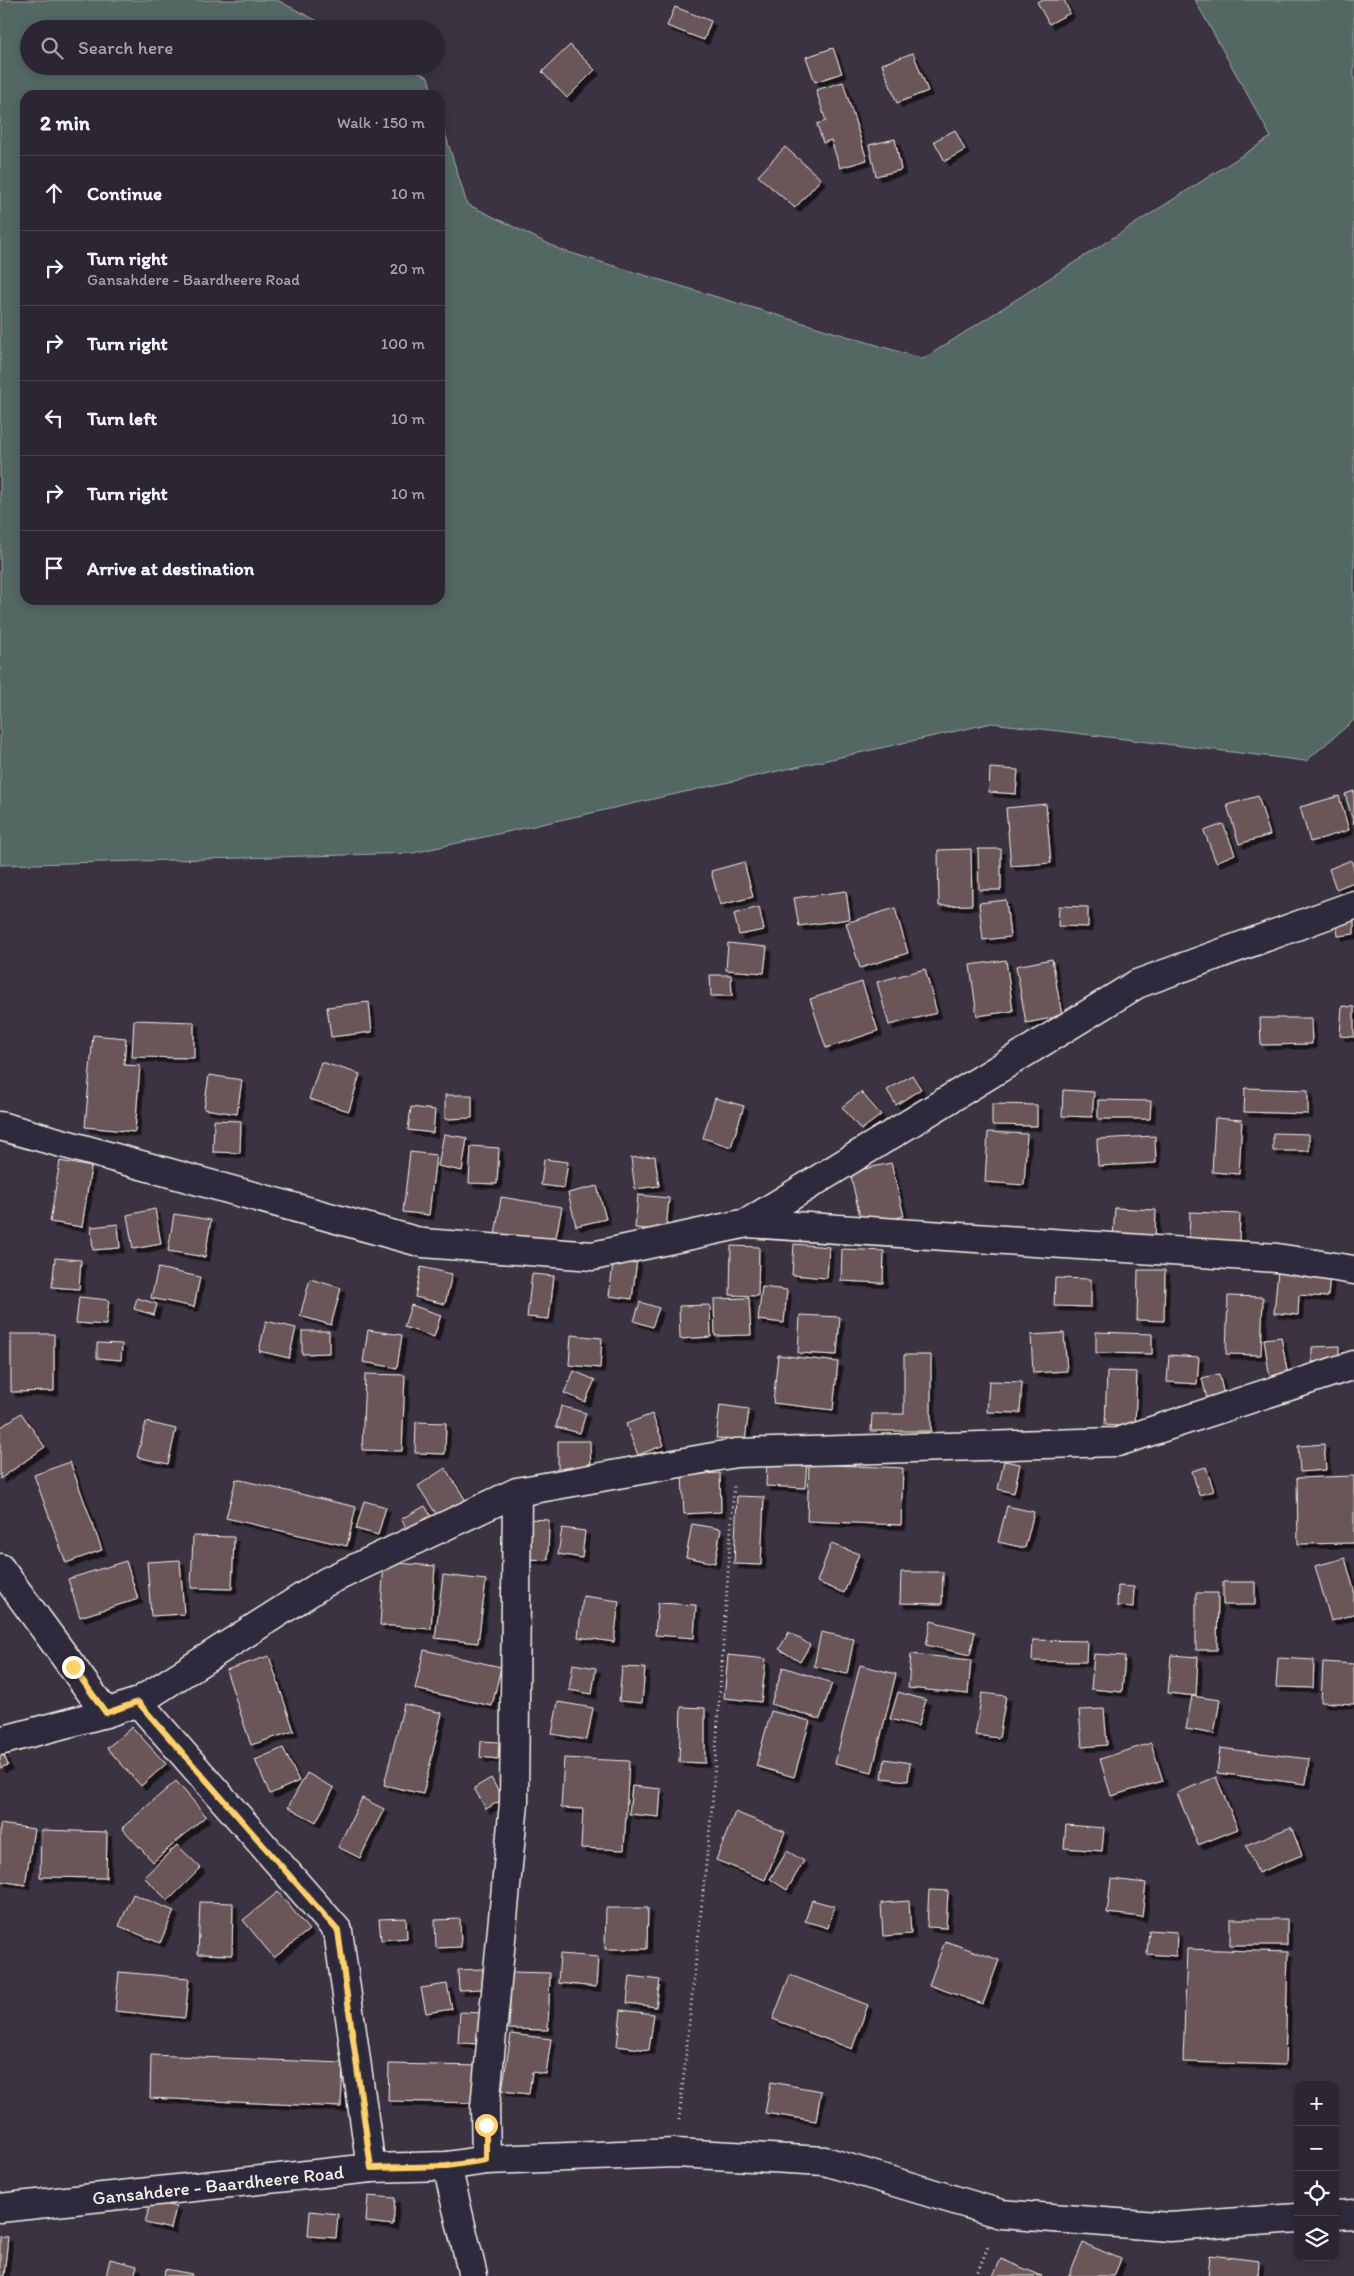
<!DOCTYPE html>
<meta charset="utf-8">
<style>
body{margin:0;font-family:Itim,sans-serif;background:#342e3a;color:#f1f3f6}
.controls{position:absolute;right:15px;bottom:15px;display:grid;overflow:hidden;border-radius:10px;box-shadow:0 2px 8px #0003}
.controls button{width:45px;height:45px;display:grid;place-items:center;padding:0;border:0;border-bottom:1px solid #48434d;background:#2c2632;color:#f1f3f6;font:25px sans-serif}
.stop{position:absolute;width:15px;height:15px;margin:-11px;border:4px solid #ffd166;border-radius:50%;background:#fff}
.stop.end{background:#ffd166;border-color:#fff;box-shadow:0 1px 5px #0008}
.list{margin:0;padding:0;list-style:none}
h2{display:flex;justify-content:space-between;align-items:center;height:65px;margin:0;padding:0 20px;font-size:21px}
h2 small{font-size:16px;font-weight:400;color:#a6a5ac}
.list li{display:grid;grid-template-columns:32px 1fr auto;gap:15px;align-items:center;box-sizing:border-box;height:75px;padding:0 20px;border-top:1px solid #48434d}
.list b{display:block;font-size:19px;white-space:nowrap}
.list p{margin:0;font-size:16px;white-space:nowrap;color:#a6a5ac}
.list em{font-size:16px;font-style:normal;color:#a6a5ac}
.icon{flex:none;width:28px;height:28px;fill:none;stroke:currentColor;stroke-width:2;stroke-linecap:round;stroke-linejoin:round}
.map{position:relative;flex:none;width:1354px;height:2276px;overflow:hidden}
.search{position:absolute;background:#2c2632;box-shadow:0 2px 8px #0003;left:20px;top:20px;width:425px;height:55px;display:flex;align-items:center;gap:12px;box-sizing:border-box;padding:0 18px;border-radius:28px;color:#a6a5ac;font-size:19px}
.panel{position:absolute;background:#2c2632;box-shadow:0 2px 8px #0003;left:20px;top:90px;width:425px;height:515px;border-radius:15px}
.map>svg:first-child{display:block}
</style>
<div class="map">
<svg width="1354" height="2276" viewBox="0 0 1354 2276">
<defs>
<filter id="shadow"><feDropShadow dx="4.5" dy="4.5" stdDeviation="0" flood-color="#0009"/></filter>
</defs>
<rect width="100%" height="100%" fill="#3b3342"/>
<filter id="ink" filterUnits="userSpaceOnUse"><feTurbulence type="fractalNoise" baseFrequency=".02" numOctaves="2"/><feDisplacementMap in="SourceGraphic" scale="10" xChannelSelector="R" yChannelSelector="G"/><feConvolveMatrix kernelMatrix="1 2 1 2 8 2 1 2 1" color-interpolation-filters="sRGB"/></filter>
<g filter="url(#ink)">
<path fill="#526863" stroke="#a3aca6" d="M0,0H277L333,29H29V66H406L428,77L433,95H25V600H440V117L467,204L561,250L923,359L1271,137L1195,0H1354V720L1306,761L992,723L413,853L0,865Z"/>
<path fill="#6a5658" stroke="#f4f1e8" filter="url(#shadow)" d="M1041,0H1064L1070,13L1049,24L1037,2Z
M675,7L711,21L704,40L667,26Z
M570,45L595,70L567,98L542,72Z
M833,48L842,73L815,82L806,57Z
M913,53L928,91L897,103L882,64Z
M843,82L867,160L840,168L831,140L823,143L817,124L826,121L816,90Z
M955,130L965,150L945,161L934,141Z
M895,139L901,170L876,176L869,145Z
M785,147L821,179L795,208L758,176Z
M990,768L1018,770L1016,794L989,792Z
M1354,791V824L1345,794Z
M1258,796L1270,835L1239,844L1227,805Z
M1339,796L1349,830L1310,842L1300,807Z
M1046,804L1051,863L1011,866L1006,808Z
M1223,824L1235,854L1216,862L1204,831Z
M971,849L972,905L939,906L938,850Z
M978,849H1001V890H979Z
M1351,860L1354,869V882L1336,889L1329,869Z
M744,862L753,897L720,905L711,871Z
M846,891L850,919L799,926L794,898Z
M1006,900L1010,937L983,940L979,903Z
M1059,906L1088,907V927L1058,926Z
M759,907L764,930L739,935L734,914Z
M895,908L908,953L860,968L846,923Z
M1354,912V934L1338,936L1335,914Z
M728,943L767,947L764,973L726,970Z
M1052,959L1062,1016L1026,1023L1016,966Z
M1006,960L1013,1011L977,1016L970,965Z
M925,969L937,1013L889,1025L877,982Z
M710,975H731L732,996H711Z
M862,982L878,1031L826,1048L810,999Z
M369,1002L372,1032L331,1037L327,1007Z
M1342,1006L1354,1007V1037L1340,1036Z
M1260,1018H1311L1312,1044L1261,1045Z
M134,1020L194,1022V1058L132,1057Z
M93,1035L126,1038L124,1065L140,1066L135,1132L85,1127Z
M321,1062L360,1074L349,1111L309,1099Z
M209,1075L242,1080L237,1114L204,1109Z
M912,1075L921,1089L896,1105L887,1090Z
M1245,1088L1308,1090V1114L1244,1112Z
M1063,1090L1094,1092L1092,1117L1062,1116Z
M861,1092L881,1115L861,1130L842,1107Z
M445,1095H472V1118L445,1119Z
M715,1098L744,1106L731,1147L703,1138Z
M1098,1100L1151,1101L1150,1119H1098Z
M992,1104L1037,1105V1126L992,1125Z
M411,1107L435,1110L433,1133L408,1130Z
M1215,1118L1242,1120L1239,1174L1212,1172Z
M214,1120L241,1121L240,1153L213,1152Z
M988,1132L1027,1134L1024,1185L985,1182Z
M1273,1133L1309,1134V1151H1273Z
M444,1134L467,1138L462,1171L438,1166Z
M1155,1136L1156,1163L1098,1166L1097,1139Z
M471,1146L499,1148L497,1184L469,1183Z
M410,1152L436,1155L429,1215L403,1212Z
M655,1156L659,1186L635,1189L631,1158Z
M544,1159L568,1162L564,1188L541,1185Z
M60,1161L91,1167L82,1227L50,1222Z
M891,1163L904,1216L862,1226L850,1172Z
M597,1186L606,1219L576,1226L568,1193Z
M638,1195L669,1198L666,1231L635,1228Z
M501,1197L562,1207L554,1247L495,1236Z
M1115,1208L1156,1210L1155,1239L1113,1237Z
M155,1209L161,1244L133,1249L127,1215Z
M1190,1212L1240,1214L1239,1243L1189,1241Z
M174,1214L211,1220L205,1257L168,1251Z
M118,1224L120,1248L93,1250L91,1227Z
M794,1244L829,1247L827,1278L792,1275Z
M731,1246L759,1247L758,1296L730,1295Z
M842,1249L884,1251L883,1283L841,1281Z
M614,1257L637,1260L632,1299L609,1296Z
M55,1258L81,1260L79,1289L52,1287Z
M421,1267L452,1274L445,1304L415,1297Z
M158,1268L200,1277L194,1307L151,1298Z
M1138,1270H1165L1164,1321L1137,1320Z
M1278,1270L1330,1274L1328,1297L1299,1295L1298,1315L1274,1313Z
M532,1274L554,1276L549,1319L527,1317Z
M1055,1278L1091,1279V1307L1054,1306Z
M310,1279L341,1288L331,1325L300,1316Z
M762,1287L787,1290L784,1323L758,1320Z
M1228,1296L1263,1297L1261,1355L1226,1354Z
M79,1297L109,1300L106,1325L76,1323Z
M137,1298L157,1304L154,1315L134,1309Z
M749,1298L751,1335L715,1336L714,1299Z
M640,1302L659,1308L652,1327L634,1321Z
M411,1305L441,1315L434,1337L404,1327Z
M710,1305L711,1337L680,1339L679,1306Z
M800,1315L840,1317L837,1355L798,1353Z
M266,1321L296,1328L289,1358L259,1351Z
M368,1330L402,1335L397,1368L363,1362Z
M302,1331H329V1353L302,1354Z
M1096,1332L1152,1334V1354L1096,1353Z
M1064,1333L1067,1371L1033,1373L1031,1335Z
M11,1334H54V1391L11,1392Z
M571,1335L602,1338L600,1368L569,1365Z
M1281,1337L1288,1376L1270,1379L1264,1339Z
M97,1343L122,1344L121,1360L97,1358Z
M1339,1346V1361L1312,1362V1347Z
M778,1355L838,1362L833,1410L773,1403Z
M904,1355H931V1431H871L872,1414H904Z
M1169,1355L1199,1357L1197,1384L1167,1382Z
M574,1371L595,1380L585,1402L564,1393Z
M1107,1371L1137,1372L1135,1427L1105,1425Z
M365,1374L405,1375L402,1451L362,1450Z
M1219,1374L1224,1395L1207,1399L1202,1378Z
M989,1381L1022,1382L1020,1413L987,1412Z
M720,1405L749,1409L745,1441L716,1438Z
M561,1406L586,1413L580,1433L556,1427Z
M21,1413L45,1447L0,1479V1428Z
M652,1414L664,1445L638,1455L626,1424Z
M146,1422L176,1429L168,1464L137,1457Z
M416,1422L446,1423L445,1454L415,1453Z
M558,1441H590L591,1472H558Z
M1324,1444L1326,1470L1300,1472L1298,1446Z
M767,1461L807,1463L805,1488L766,1486Z
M1004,1461L1020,1464L1014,1493L998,1489Z
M70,1462L102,1550L66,1563L34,1475Z
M809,1464L903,1468L901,1525L807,1521Z
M1206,1467L1214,1491L1199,1495L1192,1471Z
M445,1468L467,1502L440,1520L418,1486Z
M720,1473L721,1512L684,1514L682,1475Z
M1354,1476V1543L1298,1544L1297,1478Z
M236,1479L356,1507L347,1546L226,1518Z
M737,1496L764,1497L761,1565L734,1564Z
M364,1501L386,1507L378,1535L356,1529Z
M425,1506L437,1526L413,1540L401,1519Z
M1007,1506L1034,1512L1025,1548L998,1542Z
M528,1519L549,1520L548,1560L526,1559Z
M692,1524L721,1529L715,1563L686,1557Z
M562,1528L585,1531L582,1558L558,1554Z
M193,1536L234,1537L232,1589L191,1588Z
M831,1544L859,1554L844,1593L817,1582Z
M1345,1558L1354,1590V1614L1331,1621L1315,1566Z
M180,1560L184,1614L151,1616L147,1562Z
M126,1561L138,1599L80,1617L68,1579Z
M384,1562L435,1566L431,1629L380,1625Z
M901,1572H943L942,1604L900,1603Z
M443,1575L486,1580L478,1643L435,1638Z
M1223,1582H1255V1605H1223Z
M1118,1586L1134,1587L1133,1607L1117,1606Z
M1196,1593H1218L1217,1650H1196Z
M583,1596L619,1601L614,1642L578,1637Z
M658,1603L696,1605L694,1638L655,1635Z
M931,1621L975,1632L970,1655L926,1645Z
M789,1632L810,1645L800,1662L779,1649Z
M821,1632L854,1639L847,1674L814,1666Z
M1033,1640L1087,1641L1086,1662L1032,1661Z
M424,1650L501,1667L492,1706L415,1689Z
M911,1654L971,1660L968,1694L908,1688Z
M1094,1654L1125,1656L1122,1692L1091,1689Z
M728,1655L766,1659L761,1702L724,1698Z
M1171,1655L1198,1657L1196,1696L1168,1693Z
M269,1656L294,1731L251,1745L226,1670Z
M1278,1658L1314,1660L1313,1688L1276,1687Z
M1323,1662L1354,1664V1704L1321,1702Z
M573,1664L596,1668L592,1694L569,1690Z
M860,1665L896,1674L872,1772L835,1763Z
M622,1667L645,1668L642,1703L619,1701Z
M783,1667L832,1683L820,1719L771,1704Z
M898,1692L926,1700L918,1726L890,1719Z
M982,1693L1006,1696L999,1738L975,1735Z
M1192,1696L1220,1700L1214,1734L1186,1729Z
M558,1702L593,1708L587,1740L552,1734Z
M404,1704L442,1713L423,1794L384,1785Z
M681,1707L705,1708V1763L679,1762Z
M1104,1709L1107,1745L1082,1747L1079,1710Z
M771,1711L810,1721L794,1777L756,1766Z
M132,1727L166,1764L141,1786L107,1748Z
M481,1741L499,1742L498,1759L480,1757Z
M1151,1743L1163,1781L1111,1796L1100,1759Z
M0,1745L8,1765L0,1768Z
M283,1748L299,1781L270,1794L255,1760Z
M1220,1748L1309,1759L1306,1784L1217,1773Z
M564,1758L629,1761L624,1850L581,1848L583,1809L561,1808Z
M885,1759L910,1763L908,1781L882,1778Z
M307,1773L334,1788L316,1822L288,1807Z
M1216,1777L1238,1829L1198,1845L1177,1793Z
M491,1778L503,1799L486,1809L474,1788Z
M176,1781L206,1816L153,1862L122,1828Z
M632,1786L661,1789L659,1817L629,1814Z
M362,1798L384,1809L360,1858L338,1847Z
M735,1812L785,1832L765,1880L716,1860Z
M0,1824L34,1829L25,1885L0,1881Z
M1066,1825L1104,1828L1102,1851L1064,1848Z
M1291,1827L1302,1855L1258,1873L1246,1845Z
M41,1830L107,1832L106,1878L40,1877Z
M177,1845L201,1868L168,1901L144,1877Z
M787,1851L804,1861L787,1890L770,1879Z
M1111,1879L1146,1883L1142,1917L1107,1913Z
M929,1890L948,1891L946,1928L927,1927Z
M278,1892L309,1930L274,1958L243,1920Z
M133,1894L174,1911L160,1943L119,1926Z
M812,1900L834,1906L828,1928L805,1921Z
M909,1901L911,1934L883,1936L881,1903Z
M200,1902L233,1903L232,1955L198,1954Z
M606,1908H648L647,1949H605Z
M406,1918L407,1938L381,1940L379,1919Z
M460,1919L461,1947L436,1948L435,1920Z
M1230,1919H1287V1945H1230Z
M1149,1930L1177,1932L1176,1956L1147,1954Z
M945,1941L999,1960L983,2004L929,1985Z
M1187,1949L1288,1952L1285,2065L1183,2062Z
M560,1954L598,1957L596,1987L558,1983Z
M483,1969V1989L459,1990L458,1970Z
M119,1972L189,1978L185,2018L115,2011Z
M511,1972L550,1973L548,2030L509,2029Z
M790,1975L868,2005L852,2049L773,2019Z
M630,1976L660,1980L656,2007L627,2003Z
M447,1984L452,2009L426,2013L421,1988Z
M621,2010L654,2014L649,2050L617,2046Z
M460,2012L484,2013L483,2044L458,2043Z
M511,2034L551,2039L546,2074L532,2072L529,2094L502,2091Z
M151,2055L343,2063L341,2107L150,2098Z
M389,2064L480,2066L479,2103L388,2101Z
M771,2082L821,2091L816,2121L765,2113Z
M368,2196L395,2198L393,2225L366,2222Z
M151,2200L176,2207L171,2229L145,2223Z
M310,2211L338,2214L336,2238L308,2236Z
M0,2236L8,2237L4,2276H0Z
M1083,2243L1121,2259L1114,2276H1069Z
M1210,2255L1259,2261L1258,2276H1208Z
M110,2259L137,2266L134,2276H106Z
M1001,2259L1042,2276H993Z
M165,2269L192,2274L191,2276H164Z"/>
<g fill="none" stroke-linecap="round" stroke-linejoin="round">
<defs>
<path id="street" d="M0,1126L423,1243L593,1256L747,1223L1277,1258L1354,1270
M747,1223L1137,984L1354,905
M0,1568L106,1713L138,1702L338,1931L371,2168
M138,1702L326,1582L517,1492L736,1453L1118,1442L1354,1365
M0,1741L106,1713
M486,2160L485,2107L514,1803L517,1492
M447,2166L473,2276"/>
<path id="secondary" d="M0,2208L371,2168L447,2166L486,2160L675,2153L825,2161L1001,2214L1170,2227L1298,2218
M1335,2215L1354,2214"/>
</defs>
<use href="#street" stroke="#f4f1e8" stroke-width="31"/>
<use href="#secondary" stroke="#f4f1e8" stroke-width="31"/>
<path stroke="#f4f1e8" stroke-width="3" stroke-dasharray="1 4" stroke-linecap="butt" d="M679,2120L712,1807L734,1486
M976,2276L989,2244"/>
<use href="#street" stroke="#2f2a3d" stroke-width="28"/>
<use href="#secondary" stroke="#2f2a3d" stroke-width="28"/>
</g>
</g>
<g fill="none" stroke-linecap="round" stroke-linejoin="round" filter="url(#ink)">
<path stroke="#ffd166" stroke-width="6" d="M73,1667L106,1713L138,1702L338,1931L371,2168L447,2166L486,2160V2125"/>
</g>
<g text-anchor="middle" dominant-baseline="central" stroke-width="4" stroke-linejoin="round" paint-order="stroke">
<g font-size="19" fill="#f4f1e8" stroke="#2f2a3d">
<text transform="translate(218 2185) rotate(-6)">Gansahdere - Baardheere Road</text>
</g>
</g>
</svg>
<div class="controls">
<button>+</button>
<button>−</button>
<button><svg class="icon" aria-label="locate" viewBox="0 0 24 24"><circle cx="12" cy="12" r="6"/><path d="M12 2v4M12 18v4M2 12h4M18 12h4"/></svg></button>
<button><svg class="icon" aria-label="layers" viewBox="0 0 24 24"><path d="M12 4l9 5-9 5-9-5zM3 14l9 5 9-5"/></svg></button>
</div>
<div class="stop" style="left:486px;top:2125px"></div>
<div class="stop end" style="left:73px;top:1667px"></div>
<div class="search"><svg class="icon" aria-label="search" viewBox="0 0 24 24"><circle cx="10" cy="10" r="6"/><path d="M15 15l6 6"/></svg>Search here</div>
<section class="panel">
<h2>2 min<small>Walk · 150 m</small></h2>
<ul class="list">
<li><svg class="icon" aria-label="ahead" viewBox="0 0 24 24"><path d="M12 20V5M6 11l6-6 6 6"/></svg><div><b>Continue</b></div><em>10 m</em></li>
<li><svg class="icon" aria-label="right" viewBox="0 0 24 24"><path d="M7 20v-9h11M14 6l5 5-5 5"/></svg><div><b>Turn right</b><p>Gansahdere - Baardheere Road</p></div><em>20 m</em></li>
<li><svg class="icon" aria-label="right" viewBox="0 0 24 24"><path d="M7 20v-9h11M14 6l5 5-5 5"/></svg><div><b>Turn right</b></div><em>100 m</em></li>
<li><svg class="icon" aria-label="left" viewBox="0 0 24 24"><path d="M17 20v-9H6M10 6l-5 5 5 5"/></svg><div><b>Turn left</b></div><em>10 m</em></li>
<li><svg class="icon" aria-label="right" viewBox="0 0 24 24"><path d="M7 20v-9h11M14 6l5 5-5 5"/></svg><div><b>Turn right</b></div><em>10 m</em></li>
<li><svg class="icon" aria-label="arrive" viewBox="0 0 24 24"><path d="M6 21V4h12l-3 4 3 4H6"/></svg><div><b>Arrive at destination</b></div></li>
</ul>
</section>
</div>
